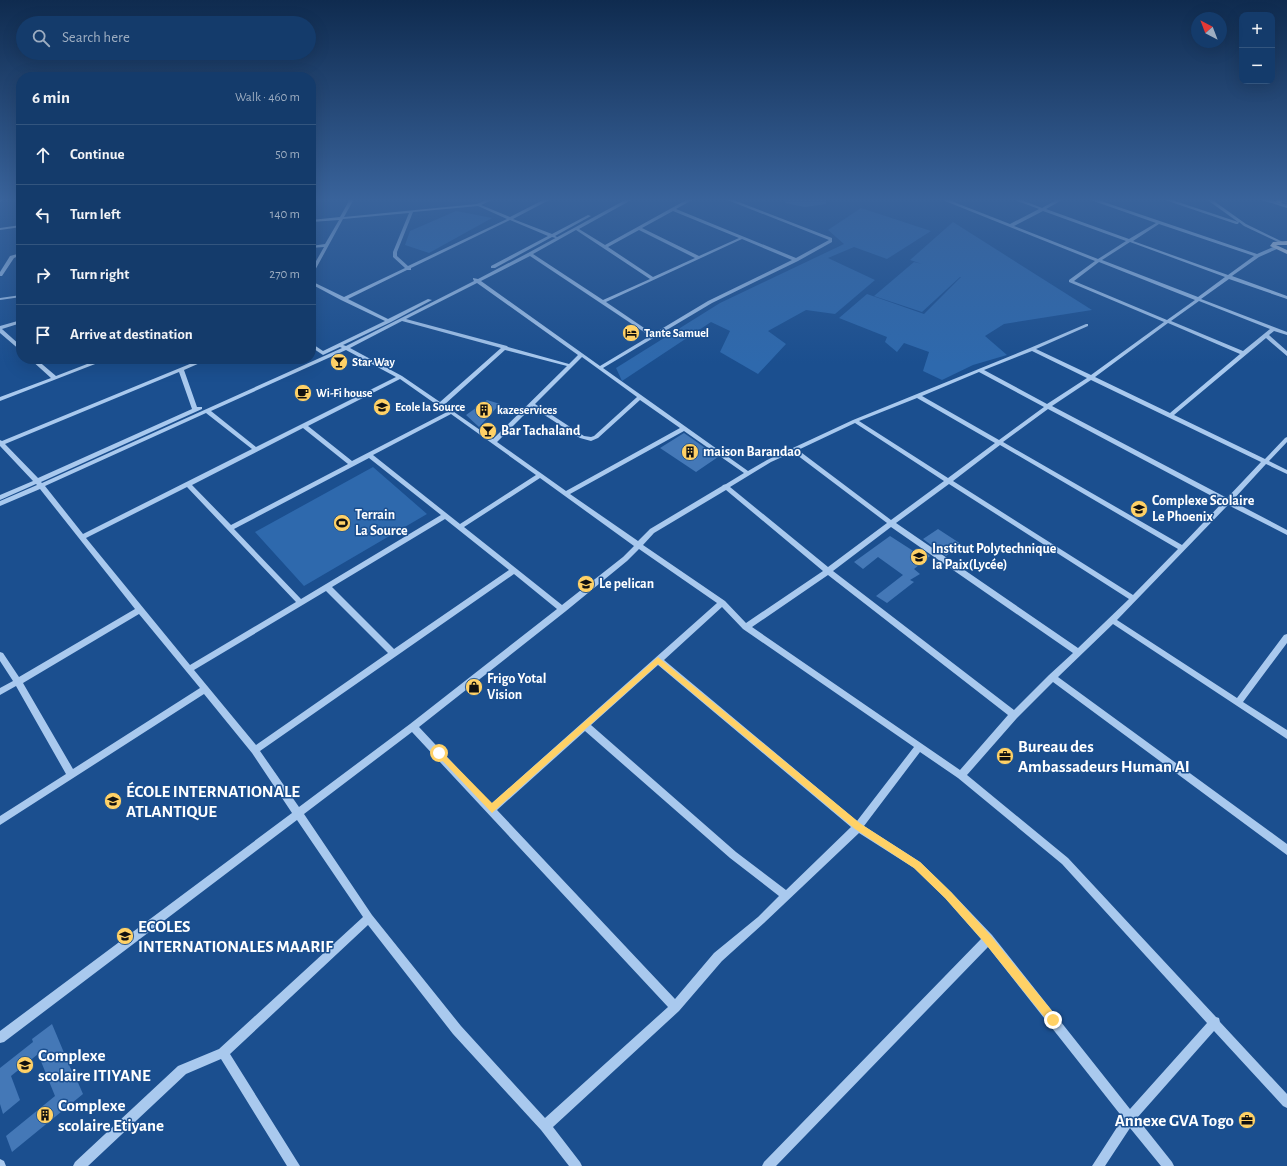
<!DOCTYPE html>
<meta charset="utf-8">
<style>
body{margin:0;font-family:"Alegreya Sans",sans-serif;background:#1d4271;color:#f1f3f6}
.controls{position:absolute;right:12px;top:12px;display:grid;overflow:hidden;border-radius:8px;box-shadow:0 4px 16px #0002}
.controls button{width:36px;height:36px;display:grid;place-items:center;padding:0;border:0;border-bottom:1px solid #33557e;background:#143b6b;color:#f1f3f6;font:20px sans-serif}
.compass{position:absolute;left:1191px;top:12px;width:36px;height:36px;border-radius:50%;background:#143b6b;box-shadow:0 4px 16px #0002;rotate:318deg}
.stop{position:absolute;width:12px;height:12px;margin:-9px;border:3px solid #ffd166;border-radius:50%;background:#fff}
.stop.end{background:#ffd166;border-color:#fff;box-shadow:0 1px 4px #0008}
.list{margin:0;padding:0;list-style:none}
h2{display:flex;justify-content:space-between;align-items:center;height:52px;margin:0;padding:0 16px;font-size:17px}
h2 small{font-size:13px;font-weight:400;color:#9dadc1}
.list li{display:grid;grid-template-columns:26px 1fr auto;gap:12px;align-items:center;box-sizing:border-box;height:60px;padding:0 16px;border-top:1px solid #33557e}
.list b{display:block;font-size:15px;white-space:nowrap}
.list em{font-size:13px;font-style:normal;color:#9dadc1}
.icon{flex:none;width:22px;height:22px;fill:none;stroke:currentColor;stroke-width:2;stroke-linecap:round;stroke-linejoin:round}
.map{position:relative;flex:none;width:1287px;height:1166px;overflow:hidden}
.search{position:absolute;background:#143b6b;box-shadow:0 4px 16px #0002;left:16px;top:16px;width:300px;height:44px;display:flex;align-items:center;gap:10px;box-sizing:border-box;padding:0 14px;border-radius:22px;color:#9dadc1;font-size:15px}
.panel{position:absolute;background:#143b6b;box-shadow:0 4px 16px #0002;left:16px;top:72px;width:300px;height:292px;border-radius:16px}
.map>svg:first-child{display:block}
</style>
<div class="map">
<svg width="1287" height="1166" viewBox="0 0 1287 1166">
<rect width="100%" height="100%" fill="#1b4f8f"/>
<path fill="#2e69ad" d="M861,208L931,231L887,259L854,247L828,258L875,280L835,314L806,310L768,331L786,344L758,374L720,352L730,331L711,322L622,381L616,368L720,303L844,244L828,230Z
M456,211L492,218L429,253L405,245L410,231Z
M953,222L1092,310L1004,324L985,336L1007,355L973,365L942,380L923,371L929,352L904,343L897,352L885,342L887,337L839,318L867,294L924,314L961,277H960L922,312L874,296L914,262L922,264L910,260Z
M373,467L427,514L304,586L255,532Z"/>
<path fill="#4478b7" d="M786,199H826V204L805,207L785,203Z
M487,400L500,404L479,427L466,415Z
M684,433L718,457L696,472L660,448Z
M938,529L961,544L946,556L923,539Z
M890,536L918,554L922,550L930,556L914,569L920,574L910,580L914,582L887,603L876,596L903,575L878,557L863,569L854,562Z
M52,1024L75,1079L76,1078L83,1094L12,1152L6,1136L55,1096L38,1054L11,1076L20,1100L3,1114L0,1104V1068L33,1042L32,1039Z"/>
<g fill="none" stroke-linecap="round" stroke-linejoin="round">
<path fill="#a9c9ee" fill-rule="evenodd" d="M350,199H354L344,217L477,204L488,199H494L481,205L510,217L545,199H551L513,219L552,234L588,215L591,216L555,236L557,237L556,238L552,237L495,268H491V266L548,236L510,220L411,268V270H407L348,299L388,319L428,299L432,300L391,322L343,345L346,346L474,281L473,279V278L478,279L528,253L627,199H633L579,229L605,245L688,199H694L676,209L796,258L829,240L725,199H731L832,238V242L798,261L712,303L603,368L748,471L767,460L853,420L1030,348L1086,324H1088V326L1036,349L1091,375L1164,322L1069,282V280L1095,261L940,199H946L1010,224L1039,209L1012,199H1019L1042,208L1058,199H1064L1046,209L1129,239L1156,223L1088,199H1095L1257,254L1273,247H1277V249L1259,257L1232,276L1287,296V299L1229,279L1201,299L1287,332V335L1274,331L1269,335L1287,351V356L1266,338L1174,415L1265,459L1285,438L1287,437V442L1269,461L1287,470V474L1266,464L1232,501L1287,530V535L1228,505L1117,620L1237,698L1284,635L1287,634V643L1243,702L1287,730V739L1113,624L1058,677L1287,844V855L1053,682L1017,718L967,775L1068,858L1216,1017L1219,1018L1220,1022L1287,1094V1108L1283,1106L1214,1031L1137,1118L1172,1162L1174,1166H1161L1130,1128L1105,1166H1092L1123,1118L988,947L776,1166H762L764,1162L981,939L945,898L914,868L859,833L764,923L722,961L679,1011L553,1127L580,1162L582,1166H569L541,1130L453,1034L368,925L230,1054L300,1166H287L221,1059L186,1074L88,1166H73L75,1162L178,1066L219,1049L363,917L297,820L4,1042L0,1043V1031L292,813L252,753L204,694L0,825V816L66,774L16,686L0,695V688L13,681L0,661V652L3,653L19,677L135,609L40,489L0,506V501L37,485L36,484L0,500V495L33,481L0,446V440L2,441L202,359H209L184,370L197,407H202V409L41,482L42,483L342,348L340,347L323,355L311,347V343L323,351L385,321L341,300L311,284V281L344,297L405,268L393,257V252L409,213L343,219L313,274L311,275V270L324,247L311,248V246L325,244L339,220L311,222V220L340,217ZM478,206L507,219L408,266L397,256V252L413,212ZM673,211L739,238L699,256L642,228ZM1043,211L1126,241L1098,259L1014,226ZM1159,224L1254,256L1228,275L1133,241ZM576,230L650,279L603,300L533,254ZM639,230L695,258L653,277L608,247ZM742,239L792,260L708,301L653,334L606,302ZM1130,242L1225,277L1198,297L1102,260ZM530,256L650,336L600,366L481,281ZM1099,262L1195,300L1167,320L1074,281ZM477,283L578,355L569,364L508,347L507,346L406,319ZM1199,301L1270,329L1243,351L1171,321ZM402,321L501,348L440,402L402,376L350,348ZM1168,323L1240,354L1170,413L1095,377ZM346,350L396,377L256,447L211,411ZM505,350L567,366L493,439L444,405ZM1032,351L1087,378L1047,404L984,370ZM582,357L637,397L594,436L591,437L584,436L535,404ZM179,372L192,409L38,478L5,444ZM979,372L1044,407L999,440L922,396ZM400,379L447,412L352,461L308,426ZM1091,380L1261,462L1227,498L1052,406ZM917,398L995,443L948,478L859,421ZM640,400L680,428L566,491L497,442L532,407L580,438L591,441L598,438ZM1048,409L1223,502L1182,545L1003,442ZM206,413L252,449L83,534L45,486ZM451,414L536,475L460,524L373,455ZM855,423L944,481L891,520L798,450ZM303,428L348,464L231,525L192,485ZM684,431L744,473L726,484L723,485L722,486L650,529L638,541L570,494ZM1000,445L1178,549L1133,595L953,481ZM793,452L887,523L828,567L730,487L771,462ZM369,458L441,515L301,599L234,529ZM540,478L634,546L623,557L562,605L464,527ZM949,484L1129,599L1078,648L896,523ZM187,487L296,602L190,665L86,538ZM726,490L823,571L746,623L725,601L643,545L654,533ZM445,519L509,570L394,649L332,587ZM891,527L1073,653L1049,675L1014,710L833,571ZM639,549L717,603L491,804L419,727L566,611L627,561ZM514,574L557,609L410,724L299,807L260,751ZM828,575L1008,715L960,770L752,627ZM326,591L388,653L256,745L194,670ZM722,607L743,629L914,747L857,821L664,660ZM139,614L200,688L73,769L23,683ZM658,665L851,827L786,890L736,852L591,725ZM585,731L730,858L779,896L758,917L714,953L675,999L497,810ZM412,732L668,1007L545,1118L461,1026L372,915L304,814ZM920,752L958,778L1062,864L1207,1023L1130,1109L992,935L951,892L920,862L864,826Z
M1162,199H1169L1238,222L1206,199H1211L1246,224L1283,242L1280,243L1244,226L1239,222L1238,224H1236Z
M1259,199H1266L1287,206V208Z
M1282,199H1287V201L1283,200Z
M21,225V227L0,230V228Z
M21,253V255L14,258L2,276H0V272L10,256Z
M21,295V297L0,300V298Z
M21,320V323L2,329L21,346V351L0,333V326Z
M30,359H36L56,376L100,359H108L0,401V397L51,378Z
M0,1159L4,1161L6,1166H0Z"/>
<path fill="#f0f6ff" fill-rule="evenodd" d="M0,199H3L0,202Z
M1287,241V245H1276L1287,250V254L1270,246L1273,242Z"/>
<defs>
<path id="rail" d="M1271,199L1287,204"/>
</defs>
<use href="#rail" stroke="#fff" stroke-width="3"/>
<use href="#rail" stroke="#1b4f8f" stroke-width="2" stroke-dasharray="5.5" stroke-linecap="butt"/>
</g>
<linearGradient id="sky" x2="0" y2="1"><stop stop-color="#0f2b4f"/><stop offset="0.55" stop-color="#39639b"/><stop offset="1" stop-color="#39639b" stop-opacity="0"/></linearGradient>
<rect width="1287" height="363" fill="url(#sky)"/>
<path fill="#ffd166" d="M658,657L861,824L920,862L951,892L991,936L1057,1017L1058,1020L1057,1024L1053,1025L1050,1024L984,942L945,898L914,868L855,829L658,664L492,813L435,753L436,751H441L492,803Z"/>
<defs>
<symbol id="hotel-disc" viewBox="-11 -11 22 22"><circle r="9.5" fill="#ffd166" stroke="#1b4f8f"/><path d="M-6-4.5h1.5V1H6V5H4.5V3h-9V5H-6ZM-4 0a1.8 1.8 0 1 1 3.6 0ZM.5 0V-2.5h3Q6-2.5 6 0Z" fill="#111"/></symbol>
<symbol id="bar-disc" viewBox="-11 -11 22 22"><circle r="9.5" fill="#ffd166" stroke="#1b4f8f"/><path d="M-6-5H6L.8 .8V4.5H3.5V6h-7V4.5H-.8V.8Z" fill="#111"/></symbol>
<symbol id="cafe-disc" viewBox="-11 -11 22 22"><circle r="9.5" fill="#ffd166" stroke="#1b4f8f"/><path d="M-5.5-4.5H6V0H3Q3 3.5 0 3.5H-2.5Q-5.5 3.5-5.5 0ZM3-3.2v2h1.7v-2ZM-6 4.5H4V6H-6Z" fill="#111"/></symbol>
<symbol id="school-disc" viewBox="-11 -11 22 22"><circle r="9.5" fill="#ffd166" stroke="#1b4f8f"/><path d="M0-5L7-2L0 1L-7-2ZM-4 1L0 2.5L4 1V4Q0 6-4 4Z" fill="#111"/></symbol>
<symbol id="building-disc" viewBox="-11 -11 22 22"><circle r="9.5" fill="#ffd166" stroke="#1b4f8f"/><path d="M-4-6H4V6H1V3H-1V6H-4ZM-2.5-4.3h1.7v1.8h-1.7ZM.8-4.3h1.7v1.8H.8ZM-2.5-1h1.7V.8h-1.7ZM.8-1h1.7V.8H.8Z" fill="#111"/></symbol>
<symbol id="stadium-disc" viewBox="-11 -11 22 22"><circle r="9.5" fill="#ffd166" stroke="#1b4f8f"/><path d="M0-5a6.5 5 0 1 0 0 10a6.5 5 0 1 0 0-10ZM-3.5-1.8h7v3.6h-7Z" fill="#111"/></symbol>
<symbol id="shop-disc" viewBox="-11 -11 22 22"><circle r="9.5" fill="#ffd166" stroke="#1b4f8f"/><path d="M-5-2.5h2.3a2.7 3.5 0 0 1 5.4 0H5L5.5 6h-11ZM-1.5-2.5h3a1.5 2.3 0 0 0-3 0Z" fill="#111"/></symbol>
<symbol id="office-disc" viewBox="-11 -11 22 22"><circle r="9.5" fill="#ffd166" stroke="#1b4f8f"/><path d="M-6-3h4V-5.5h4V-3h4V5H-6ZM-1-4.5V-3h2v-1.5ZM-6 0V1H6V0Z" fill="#111"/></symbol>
</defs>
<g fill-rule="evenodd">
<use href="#hotel-disc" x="621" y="323" width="20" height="20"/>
<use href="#bar-disc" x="329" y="352" width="20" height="20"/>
<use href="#cafe-disc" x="293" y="383" width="20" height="20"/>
<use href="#school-disc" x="372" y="397" width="20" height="20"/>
<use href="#building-disc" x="474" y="400" width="20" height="20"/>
<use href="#bar-disc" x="478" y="421" width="20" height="20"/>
<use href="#building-disc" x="680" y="442" width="20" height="20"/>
<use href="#school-disc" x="1129" y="499" width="20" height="20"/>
<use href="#stadium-disc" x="332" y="513" width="20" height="20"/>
<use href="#school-disc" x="909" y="547" width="20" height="20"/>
<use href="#school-disc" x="576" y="574" width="20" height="20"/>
<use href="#shop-disc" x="464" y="677" width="20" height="20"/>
<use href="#office-disc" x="995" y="746" width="20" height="20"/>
<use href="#school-disc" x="103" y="791" width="20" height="20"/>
<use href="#school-disc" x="115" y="926" width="20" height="20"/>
<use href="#school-disc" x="15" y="1055" width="20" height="20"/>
<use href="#building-disc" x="35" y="1105" width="20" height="20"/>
<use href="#office-disc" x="1237" y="1110" width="20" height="20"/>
</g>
<g text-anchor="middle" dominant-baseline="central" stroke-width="3" stroke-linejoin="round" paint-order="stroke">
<g font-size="12" font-weight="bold" fill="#fff" stroke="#1b4f8f" text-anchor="start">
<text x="644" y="333">Tante Samuel</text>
<text x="352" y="362">Star Way</text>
<text x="316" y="393">Wi-Fi house</text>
<text x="395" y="407">Ecole la Source</text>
<text x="497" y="410">kazeservices</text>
</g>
<g font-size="14" font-weight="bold" fill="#fff" stroke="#1b4f8f" text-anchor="start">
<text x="501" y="431">Bar Tachaland</text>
<text x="703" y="452">maison Barandao</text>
<text x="1152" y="501">Complexe Scolaire<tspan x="1152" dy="16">Le Phoenix</tspan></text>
<text x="355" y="515">Terrain<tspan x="355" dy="16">La Source</tspan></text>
<text x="932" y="549">Institut Polytechnique<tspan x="932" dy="16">la Paix(Lycée)</tspan></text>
<text x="599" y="584">Le pelican</text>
<text x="487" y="679">Frigo Yotal<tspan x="487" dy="16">Vision</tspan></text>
</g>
<g font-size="17" font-weight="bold" fill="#fff" stroke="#1b4f8f" text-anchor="start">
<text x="1018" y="746">Bureau des<tspan x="1018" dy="20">Ambassadeurs Human AI</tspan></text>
<text x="126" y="791">ÉCOLE INTERNATIONALE<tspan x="126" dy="20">ATLANTIQUE</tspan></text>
<text x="138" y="926">ECOLES<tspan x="138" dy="20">INTERNATIONALES MAARIF</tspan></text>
<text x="38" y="1055">Complexe<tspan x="38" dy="20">scolaire ITIYANE</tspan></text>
<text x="58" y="1105">Complexe<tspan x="58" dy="20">scolaire Etiyane</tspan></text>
<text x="1234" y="1120" text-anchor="end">Annexe GVA Togo</text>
</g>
</g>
</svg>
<div class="controls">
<button>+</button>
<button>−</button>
</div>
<svg class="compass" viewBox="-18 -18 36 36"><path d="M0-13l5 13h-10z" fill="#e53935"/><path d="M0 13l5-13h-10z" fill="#9dadc1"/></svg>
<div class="stop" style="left:439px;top:753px"></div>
<div class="stop end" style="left:1053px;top:1020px"></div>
<div class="search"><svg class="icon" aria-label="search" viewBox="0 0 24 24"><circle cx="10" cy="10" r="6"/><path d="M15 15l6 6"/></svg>Search here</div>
<section class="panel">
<h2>6 min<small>Walk · 460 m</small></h2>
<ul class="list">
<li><svg class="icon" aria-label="ahead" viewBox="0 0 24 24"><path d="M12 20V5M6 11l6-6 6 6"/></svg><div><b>Continue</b></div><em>50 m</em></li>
<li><svg class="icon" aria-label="left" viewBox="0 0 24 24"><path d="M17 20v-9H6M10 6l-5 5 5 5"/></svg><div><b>Turn left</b></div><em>140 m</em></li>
<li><svg class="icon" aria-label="right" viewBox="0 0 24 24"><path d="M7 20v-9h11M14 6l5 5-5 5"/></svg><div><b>Turn right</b></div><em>270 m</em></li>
<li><svg class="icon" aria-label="arrive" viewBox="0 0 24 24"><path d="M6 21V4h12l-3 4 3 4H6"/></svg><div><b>Arrive at destination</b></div></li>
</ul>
</section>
</div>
